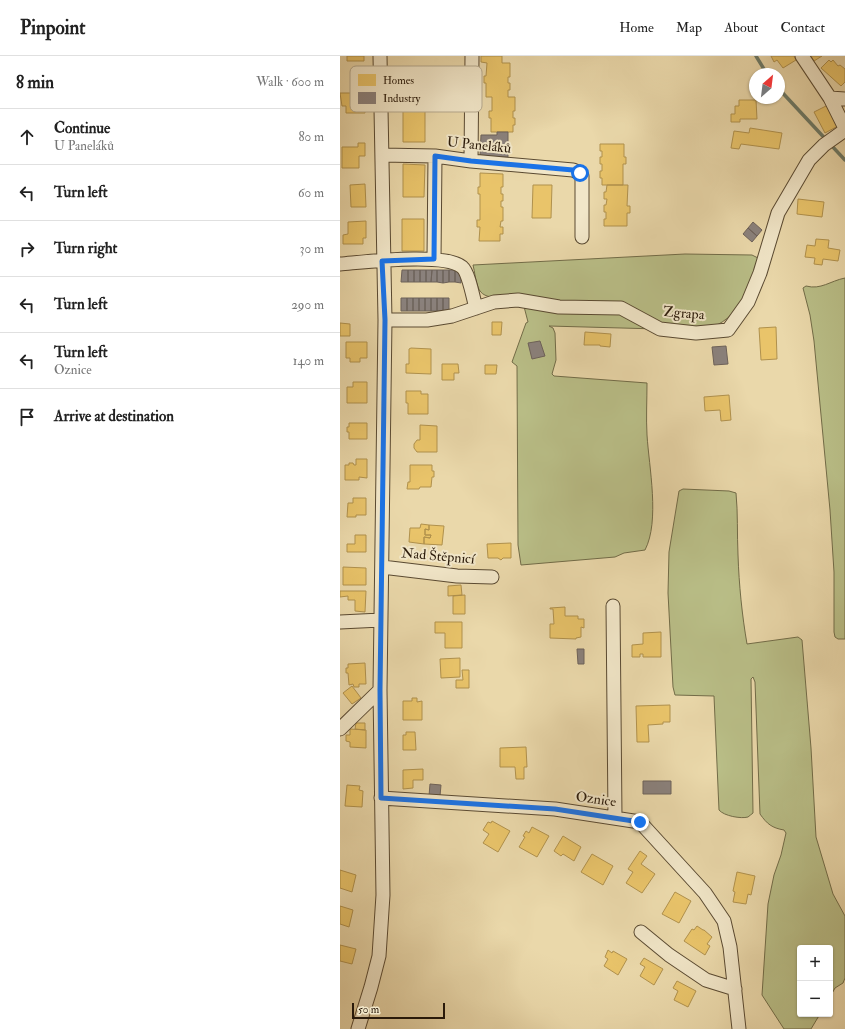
<!DOCTYPE html>
<meta charset="utf-8">
<style>
body{margin:0;font-family:"IM FELL Double Pica",serif;background:#f2f2f2;color:#222}
.controls{position:absolute;right:12px;bottom:12px;display:grid;overflow:hidden;border-radius:4px;box-shadow:0 1px 3px #0004}
.controls button{width:36px;height:36px;display:grid;place-items:center;padding:0;border:0;border-bottom:1px solid #e0e0e0;background:#fff;color:#222;font:20px sans-serif}
.compass{position:absolute;left:409px;top:12px;width:36px;height:36px;border-radius:50%;background:#fff;box-shadow:0 1px 3px #0004;rotate:28deg}
.scale{position:absolute;left:12px;bottom:10px;width:93px;box-sizing:border-box;padding-left:4px;border:2px solid #2a1a0a;border-top:0;font-size:11px;line-height:14px;white-space:nowrap;color:#2a1a0a;-webkit-text-stroke:3px #f1e6c8;paint-order:stroke}
.stop{position:absolute;width:12px;height:12px;margin:-9px;border:3px solid #1a73e8;border-radius:50%;background:#fff}
.stop.end{background:#1a73e8;border-color:#fff;box-shadow:0 1px 4px #0008}
.list{margin:0;padding:0;list-style:none}
h2{display:flex;justify-content:space-between;align-items:center;height:52px;margin:0;padding:0 16px;font-size:17px}
h2 small{font-size:13px;font-weight:400;color:#767676}
.list li{display:grid;grid-template-columns:26px 1fr auto;gap:12px;align-items:center;box-sizing:border-box;height:56px;padding:0 16px;border-top:1px solid #e0e0e0}
.list b{display:block;font-size:15px;white-space:nowrap}
.list p{margin:0;font-size:13px;white-space:nowrap;color:#767676}
.list em{font-size:13px;font-style:normal;color:#767676}
.icon{flex:none;width:22px;height:22px;fill:none;stroke:currentColor;stroke-width:2;stroke-linecap:round;stroke-linejoin:round}
.map{position:relative;flex:none;width:505px;height:973px;overflow:hidden}
header{display:flex;align-items:center;gap:24px;box-sizing:border-box;height:56px;padding:0 20px;background:#fff;border-bottom:1px solid #e0e0e0}
header strong{font-size:19px}
nav{display:flex;gap:22px;margin-inline-start:auto;font-size:14px}
main{display:flex}
aside{flex:1;background:#fff}
.map>svg:first-child{display:block}
</style>
<header>
<strong>Pinpoint</strong>
<nav><a>Home</a><a>Map</a><a>About</a><a>Contact</a></nav>
</header>
<main>
<aside>
<h2>8 min<small>Walk · 600 m</small></h2>
<ul class="list">
<li><svg class="icon" aria-label="ahead" viewBox="0 0 24 24"><path d="M12 20V5M6 11l6-6 6 6"/></svg><div><b>Continue</b><p>U Paneláků</p></div><em>80 m</em></li>
<li><svg class="icon" aria-label="left" viewBox="0 0 24 24"><path d="M17 20v-9H6M10 6l-5 5 5 5"/></svg><div><b>Turn left</b></div><em>60 m</em></li>
<li><svg class="icon" aria-label="right" viewBox="0 0 24 24"><path d="M7 20v-9h11M14 6l5 5-5 5"/></svg><div><b>Turn right</b></div><em>30 m</em></li>
<li><svg class="icon" aria-label="left" viewBox="0 0 24 24"><path d="M17 20v-9H6M10 6l-5 5 5 5"/></svg><div><b>Turn left</b></div><em>290 m</em></li>
<li><svg class="icon" aria-label="left" viewBox="0 0 24 24"><path d="M17 20v-9H6M10 6l-5 5 5 5"/></svg><div><b>Turn left</b><p>Oznice</p></div><em>140 m</em></li>
<li><svg class="icon" aria-label="arrive" viewBox="0 0 24 24"><path d="M6 21V4h12l-3 4 3 4H6"/></svg><div><b>Arrive at destination</b></div></li>
</ul>
</aside>
<div class="map">
<svg width="505" height="973" viewBox="0 0 505 973">
<rect width="100%" height="100%" fill="#ead8aa"/>
<filter id="stains"><feTurbulence type="fractalNoise" baseFrequency=".005" numOctaves="4"/><feColorMatrix values="0 0 0 0 .2 0 0 0 0 .09 0 0 0 0 .02 0 0 0 .5 -.17"/></filter>
<radialGradient id="worn" r=".72"><stop offset=".6" stop-color="#630" stop-opacity="0"/><stop offset="1" stop-color="#630" stop-opacity=".3"/></radialGradient>
<path fill="#b9be87" stroke="#726c48" d="M345,198L412,199L418,202C410,231 402,258 373,271C367,274 360,274 354,274L209,270L213,272L215,277L216,304L212,318L214,320L307,327C307,344 306,362 307,379C309,411 320,465 305,494L284,497L275,501L181,509L178,489L177,310L172,306L186,267L188,266L181,239C168,240 143,247 138,231C135,224 135,216 133,209Z
M505,222V583H498L495,581L494,576V516L490,454L474,285L470,259L463,232L466,230C481,234 490,225 505,222Z
M343,433L389,435L396,437C398,457 397,478 398,499C399,529 402,559 407,588L458,581L462,584L471,692L476,781L493,838L505,860V922L503,927L495,932L490,941V892H460V958H480L471,973H444L422,939L428,848L434,819L441,799L446,777L444,774C432,772 427,768 420,758L415,626L413,621L411,623L413,757C411,758 410,760 408,761C401,763 384,760 379,754L374,640L335,639L333,631L328,537L329,496L338,441L339,435Z"/>
<path fill="#e9c46a" stroke="#b0914d" d="M7,0H24V5H7Z
M141,0H162V7H170V21H168V27H170V34H168V41H175V55H173V62H175V69H173V76H151V62H149V55H152V41H146V27H144V20H146L147,7L141,6Z
M431,0H454L456,4L443,12L437,4L434,6Z
M471,0H482L474,5Z
M489,4L491,6L493,4L498,10L500,9L505,13V26L501,30L481,12Z
M0,37H24L25,57H6V50H2Z
M399,44H416L417,63H400V66H391V58H395V50H399Z
M488,49L498,70L485,77L474,56Z
M63,53L85,54V86H63Z
M410,72L442,77L439,93L401,88L399,93L391,92L394,75L409,77Z
M18,87H25V100H19V112H2V91H18Z
M260,88H284V101H286V108H283V129H262V122H260V115H262V108H260V101H262V95H260Z
M63,108L85,109L84,141H63Z
M140,117L163,118V131H161V138H163V145H161V151H163V165H161L160,171H163V178H160V185H139L140,171H137V164H140V138H138V131H140Z
M25,128L26,151H11L10,129Z
M193,129H212L211,162H192Z
M267,129H288L287,150H290V157H287V170H264V163H266V156H264V149H266L267,143H264V136H266Z
M458,143L484,146L482,161L457,158Z
M62,163H84V195H62Z
M26,165V182H23V188H3V179L8,178V166Z
M476,183L489,184L488,192L500,194L498,205L483,203L482,209L474,208L475,202L465,201L467,189L475,190Z
M152,266H162L161,279H152Z
M0,267L10,268V280H0Z
M436,271L437,303L421,304L419,272Z
M245,276L271,278L270,291L260,290V289H244Z
M6,286H27V302H20V306H10V302H6Z
M71,292L91,293V318L66,317V308H69V293Z
M102,308H118L119,317H114V324H102Z
M145,309H157L156,318H145Z
M13,326H27V347H7V331H13Z
M66,335H81V338H88V358H68V347H66Z
M389,339L391,364L381,365L380,354L365,355L364,341Z
M9,367H27V383H9V376H7V371H9Z
M80,369L97,370V396H77L74,392V388L77,384H80Z
M16,403H27V422L19,421V424H5V409H9V407H13L14,409H16Z
M70,409H92V415H94V421H92L91,431H80L79,433H67L68,426H70Z
M13,442H26V459H16V461H7L8,447H13Z
M81,468L89,469V474L85,473V479H91L90,482L84,481V488L69,486L70,472H80Z
M89,469L104,470L102,489L84,488V481L90,482L91,479H85V473L89,474Z
M15,479H26V496H7V488H15Z
M171,487V502H163L161,504L158,502H148L147,488Z
M3,511L26,512V529H3Z
M121,529L122,539L108,540V530Z
M0,535H26L25,556L15,555V544H8V540L0,541Z
M125,539V558H113V540Z
M225,551V560H238V563H244V572L241,571V581L236,582V583L210,582V568H214L213,553H210V552Z
M95,566H122V592H105V577H95Z
M321,576V601H303V598H300V601H292V589L303,588V577Z
M120,602V621L101,622L100,603Z
M25,607L26,628H19V631H14L13,628L9,629L8,617H6V612H8V608Z
M122,614H129V632H116V624H123Z
M12,630L21,642L12,648L3,637Z
M72,642H77V646L82,645V664H63V645H72Z
M330,649V666H323V668L308,669L309,686H297L296,650Z
M16,667H25V674L15,673Z
M10,673L26,674V692L10,691V686L6,685V679H10Z
M66,676H75L76,694H63V679H66Z
M186,691L187,711H184V723H176L175,711H160V692Z
M83,713V724H73V732L63,733V714Z
M7,729L20,730L19,734L23,735L22,751L5,750Z
M152,765L170,775L158,796L143,787L149,778L143,774L148,766L151,767Z
M192,771L209,780L197,801L179,791L185,781L183,780L186,775L189,777Z
M223,780L241,791L234,805L223,798L221,800L214,795Z
M300,795L307,800L301,808L315,818L302,837L286,827L293,816L288,813Z
M252,798L273,810L263,829L241,816Z
M0,814L16,819L12,836L0,832Z
M397,816L415,820L411,839L408,838L406,848L393,846L395,836L393,835Z
M335,836L351,845L339,867L322,858Z
M0,850L13,854L9,871L0,868Z
M357,870L363,874H364L372,881L367,888L370,890L365,899L344,885L352,873L354,874Z
M0,889L16,893L12,908L0,905Z
M268,894L272,897L273,895L287,903L278,919L264,910L268,903L265,901Z
M304,902L323,913L314,929L300,920L305,911L300,908Z
M337,925L356,935L348,951L334,944L338,935L333,932Z"/>
<path fill="#8a817c" stroke="#6d625a" d="M157,76H168V101L140,100L141,79H157Z
M413,166L422,174L417,180L408,172Z
M408,172L417,180L412,186L403,178Z
M62,214H68V226H61Z
M68,214H74V226H68Z
M74,214H80V226H74Z
M80,214H86V226H80Z
M86,214H92L91,226H86Z
M92,214H97V226H91Z
M97,214H103V227L97,226Z
M103,214H109V226L103,227Z
M109,214H115V226H109Z
M115,214H121V227L115,226Z
M61,242H67V255H61Z
M67,242H73V255H67Z
M73,242H79V255H73Z
M79,242H85V255H79Z
M85,242H91V255H85Z
M91,242H97V255H91Z
M97,242H103V255H97Z
M103,242H109V255H103Z
M200,285L205,300L192,303L188,287Z
M386,290L388,308L374,309L372,291Z
M237,593H244V608H238Z
M303,725H331V738H303Z
M90,728L101,729L100,740H89Z"/>
<g fill="none" stroke-linecap="round" stroke-linejoin="round">
<path stroke="#6c7a68" stroke-width="3.5" d="M416,0L427,18
M439,33L505,104"/>
<defs>
<path id="minor" d="M462,0L490,42L505,72
M490,42L505,43
M42,99L95,100L131,105L233,114L240,117L242,120V181
M131,105L132,0
M94,203L95,100
M0,208C25,206 104,196 122,211C129,217 133,242 136,252
M45,264H87L112,260L154,246L178,244L219,251L281,252L320,273L356,277L388,274L408,246L420,217L438,157L469,104L484,89L505,74
M42,511L117,520L152,521
M273,550L275,761
M0,566L41,564
M0,673L40,634
M41,742L215,753L300,766L365,837L384,865L390,891L399,973
M301,876L329,899L366,924L395,933
M18,973L31,931L39,900L43,839L40,634L45,264L40,0"/>
</defs>
<use href="#minor" stroke="#5a4a32" stroke-width="15"/>
<use href="#minor" stroke="#f1e6c8" stroke-width="13"/>
</g>
<g fill="none" stroke-linecap="round" stroke-linejoin="round">
<path stroke="#1a73e8" stroke-width="5" d="M240,117L233,114L131,105L95,100L94,203L42,205L45,264L40,634L41,742L215,753L300,766"/>
</g>
<g text-anchor="middle" dominant-baseline="central" stroke-width="4" stroke-linejoin="round" paint-order="stroke">
<g font-size="14" fill="#2a1a0a" stroke="#f1e6c8">
<text transform="translate(139 89) rotate(6)">U Paneláků</text>
<text transform="translate(344 257) rotate(5)">Zgrapa</text>
<text transform="translate(98 500) rotate(5)">Nad Štěpnicí</text>
<text transform="translate(256 743) rotate(8)">Oznice</text>
</g>
</g>
<rect x="10" y="10" width="132" height="46" rx="6" fill="#f1e6c8" stroke="#b5a98f" stroke-width="1"/>
<rect x="18" y="18" width="18" height="12" fill="#e9c46a"/>
<rect x="18" y="36" width="18" height="12" fill="#8a817c"/>
<g font-size="11" fill="#2a1a0a">
<text x="43" y="28">Homes</text>
<text x="43" y="46">Industry</text>
</g>
<rect width="100%" height="100%" filter="url(#stains)"/>
<rect width="100%" height="100%" fill="url(#worn)"/>
</svg>
<div class="controls">
<button>+</button>
<button>−</button>
</div>
<svg class="compass" viewBox="-18 -18 36 36"><path d="M0-13l5 13h-10z" fill="#e53935"/><path d="M0 13l5-13h-10z" fill="#767676"/></svg>
<div class="scale">50 m</div>
<div class="stop" style="left:240px;top:117px"></div>
<div class="stop end" style="left:300px;top:766px"></div>
</div>
</main>
